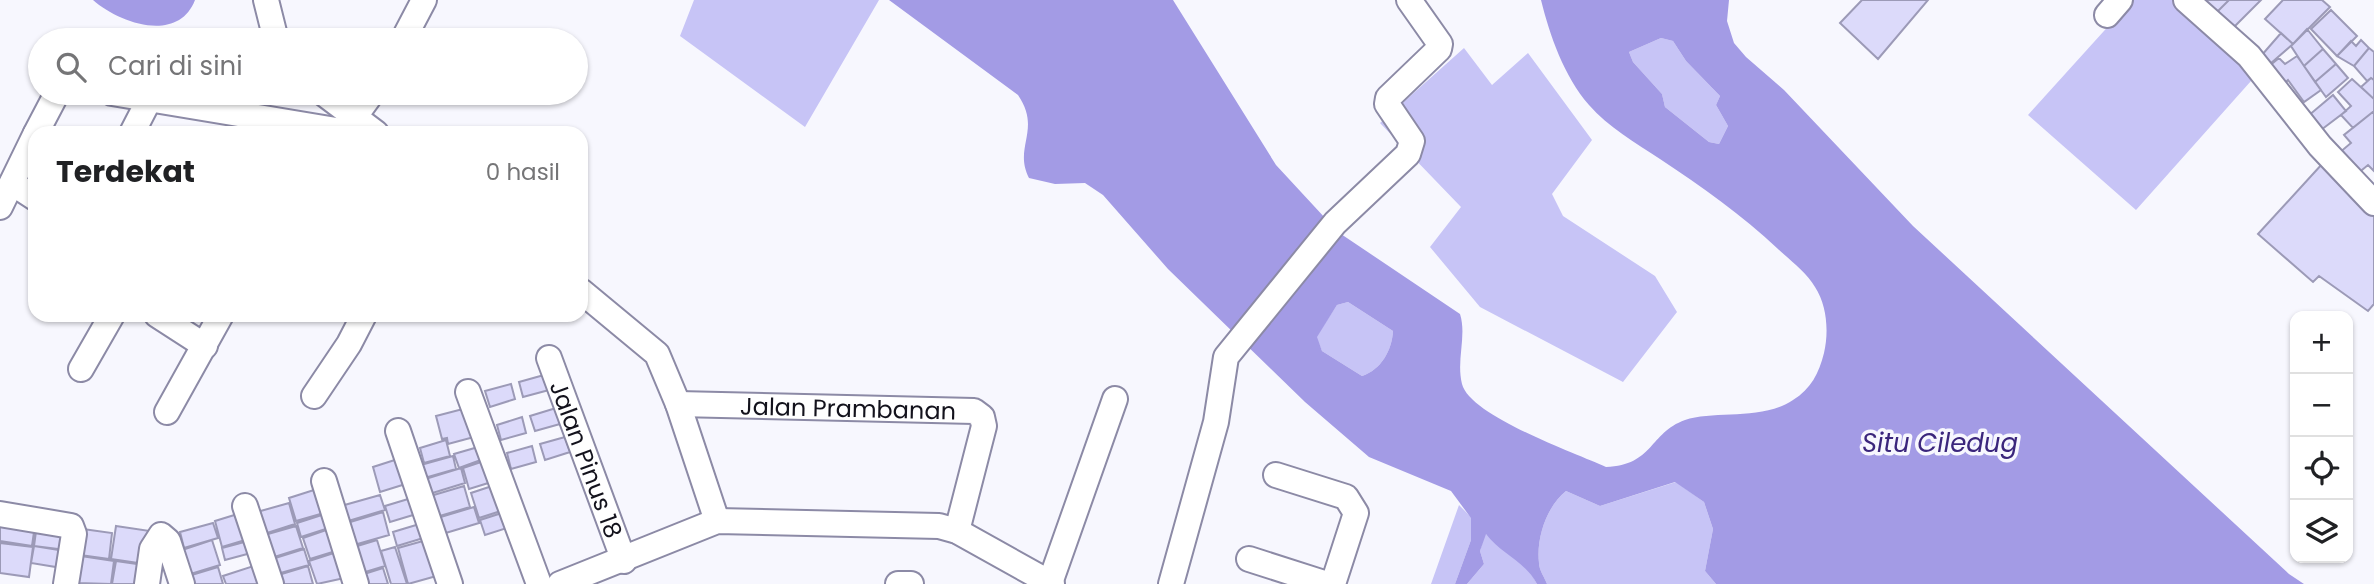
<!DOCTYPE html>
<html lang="id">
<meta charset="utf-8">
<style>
body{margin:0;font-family:Poppins,sans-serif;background:#f2f2f2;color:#202124}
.controls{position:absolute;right:21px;bottom:21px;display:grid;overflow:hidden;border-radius:14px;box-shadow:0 2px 5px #0004}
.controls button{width:63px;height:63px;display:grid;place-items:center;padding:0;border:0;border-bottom:2px solid #e0e0e0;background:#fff;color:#202124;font:35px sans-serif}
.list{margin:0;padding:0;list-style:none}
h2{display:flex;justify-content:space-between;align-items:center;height:91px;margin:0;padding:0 28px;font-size:30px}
h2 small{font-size:23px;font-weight:400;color:#757577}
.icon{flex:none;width:38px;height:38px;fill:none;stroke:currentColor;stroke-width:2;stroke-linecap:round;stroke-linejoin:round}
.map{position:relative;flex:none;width:2374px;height:584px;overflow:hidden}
.search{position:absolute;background:#fff;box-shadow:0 2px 5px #0004;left:28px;top:28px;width:560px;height:77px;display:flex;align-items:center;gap:18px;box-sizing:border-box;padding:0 24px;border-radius:38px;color:#757577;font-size:26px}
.panel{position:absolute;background:#fff;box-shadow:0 2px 5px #0004;left:28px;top:126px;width:560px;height:196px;border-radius:21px}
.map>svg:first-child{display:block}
</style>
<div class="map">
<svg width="2374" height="584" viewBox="0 0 2374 584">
<rect width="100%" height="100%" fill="#f7f7fe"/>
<path fill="#c7c4f6" d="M694,0H879L805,127L680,36Z
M2132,0H2197L2259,72L2136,210L2028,115Z
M1661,38L1673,41L1686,61L1720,96L1716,105L1728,126L1719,144L1709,142L1665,107L1662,94L1633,62L1629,52Z
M1464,48L1492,85L1528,53L1592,140L1552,194L1563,216L1655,276L1677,312L1623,382L1480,307L1430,247L1461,207L1380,123Z
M1348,302L1393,331C1392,350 1381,370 1362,376L1322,351L1316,337L1337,305Z
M1676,482L1704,502L1713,529L1705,571L1716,584H1547C1545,578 1539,570 1539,563C1536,538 1547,506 1566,491L1600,506Z
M1459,505L1471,517V540L1455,584H1431Z
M1485,533L1530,571L1537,584H1467L1484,564L1480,551Z"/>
<path fill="#a39be5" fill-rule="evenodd" d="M93,0H195C178,44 119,23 93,0Z
M889,0H1173L1276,165L1338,232L1460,314C1467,336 1456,360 1462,384C1470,416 1575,453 1606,467C1654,465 1649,433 1685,420C1714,410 1762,421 1793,400C1811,389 1819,373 1824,353C1829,332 1827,305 1815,287C1806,272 1791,261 1778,249C1742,215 1702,187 1660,159C1636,143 1608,127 1589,105C1564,76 1550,36 1541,0H1729L1727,21L1734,43L1746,57L1784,90L1913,226L2289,574L2304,584H1716L1705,571L1713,529L1704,502L1675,482L1600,506L1566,491C1547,506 1536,538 1539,563C1539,570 1545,578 1547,584H1537C1525,561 1501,554 1486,534L1480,551L1484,564L1467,584H1455L1471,540V518L1451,491L1369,457L1305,402L1168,269L1103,195L1085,183L1055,184L1029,178C1013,147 1042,130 1018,95ZM1661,38L1673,41L1686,61L1720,96L1716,105L1728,126L1719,144L1709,142L1665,107L1662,94L1633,62L1629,52ZM1348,302L1393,331C1392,350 1381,370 1362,376L1322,351L1317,337L1337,305Z"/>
<path fill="#dcdafa" stroke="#9c9ab7" stroke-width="2" d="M1862,0H1928L1878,59L1840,23Z
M2204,0H2229L2215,14Z
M2229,0H2261L2231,30L2215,14Z
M2283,0H2322L2330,7L2293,44L2265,19Z
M2331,10L2357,36L2337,56L2311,29Z
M2307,29L2323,49L2304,66L2291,46Z
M2281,33L2293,44L2270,64L2261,56Z
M2361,40L2369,48L2354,66L2337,56L2351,41L2356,46Z
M2369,48L2374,52V80L2371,78L2367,81L2354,66Z
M2323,49L2336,64L2315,82L2304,66Z
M2297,56L2321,90L2304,102L2288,80L2283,85L2268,67L2279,58L2285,64Z
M2336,64L2348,78L2326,97L2315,82Z
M2371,78L2374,80V99L2361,87Z
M2352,79L2374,99V111L2353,128L2341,115L2351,106L2338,92Z
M2333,95L2346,111L2321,130L2308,116Z
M2374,111V171L2368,165L2357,174L2339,153L2351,143L2344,135Z
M2323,163L2374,212V304L2368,311L2319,276L2313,282L2258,234Z
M544,375L549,390L523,397L519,382Z
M511,384L515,399L490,407L485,391Z
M556,408L560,424L535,431L530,416Z
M459,410H467L474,437L448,444L447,438L442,439L436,416Z
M522,417L526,433L501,440L497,425Z
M565,437L570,452L545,460L540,444Z
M446,440L450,456L424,463L420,448Z
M485,445L489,457L459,468L454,454Z
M532,446L536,462L511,469L507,453Z
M453,456L456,469L421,479L417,466Z
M404,457L412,482L380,492L373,467Z
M490,459L498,480L469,489L463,468Z
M461,468L465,483L426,495L422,480Z
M498,484L507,509L479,518L471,493Z
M464,486L470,507L433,518L427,497Z
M317,489L324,513L296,521L289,498Z
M380,495L385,510L345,522L341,506Z
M418,496L423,512L390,522L385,506Z
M289,503L295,524L264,534L257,512Z
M474,507L479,523L439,535L434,519Z
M508,511L513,526L485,535L480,520Z
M244,512L252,538L222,547L215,521Z
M331,512L335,526L301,537L297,523Z
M383,512L389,535L354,545L347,523Z
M0,520L35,525L32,546L0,541Z
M426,522L430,536L397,546L393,532Z
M213,523L218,538L184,548L180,532Z
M37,524L69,529L66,550L34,546Z
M116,526L150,531L145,564L111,559Z
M296,526L303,548L268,559L261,536Z
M332,528L339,550L310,559L303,538Z
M83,529L112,533L109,559L80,555Z
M430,539L440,575L408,584L398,548Z
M212,540L220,565L184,576L176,552Z
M377,540L385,566L362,573L354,547Z
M248,541L251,553L225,560L222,548Z
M0,543L33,547L29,577L0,573Z
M34,546L65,551L62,568L31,563Z
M395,547L407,584H391L381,551Z
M304,549L309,565L277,574L272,559Z
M340,551L349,577L317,584L309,561Z
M81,556L114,561L111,584L77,583Z
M116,561L144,565L141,584H112Z
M257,565L263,584H226L223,576Z
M308,566L313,584H277L275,576Z
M218,567L223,584H187L185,577Z
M383,568L388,584H367L364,574Z"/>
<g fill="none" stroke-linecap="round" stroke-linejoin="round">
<defs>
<g id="minor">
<path d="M266,0L276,40"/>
<path d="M2186,0L2249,56L2320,146L2374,203"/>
<path d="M2107,15L2120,0"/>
<path d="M403,40L424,0"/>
<path d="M112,93L354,133"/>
<path d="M323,93L376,133"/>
<path d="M356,115L372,93"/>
<path d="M36,133L57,93"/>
<path d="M132,133L149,100"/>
<path d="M12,183L35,198"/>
<path d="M0,207L35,135"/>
<path d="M581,291L657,354L678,404L717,521"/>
<path d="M157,315L205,346"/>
<path id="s1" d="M549,358L624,561"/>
<path d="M81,369L112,315"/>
<path d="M468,392L539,584"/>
<path d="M314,396L349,344L364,315"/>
<path id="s2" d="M678,404L974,411L982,417L984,426L957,531"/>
<path d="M167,412L221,315"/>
<path d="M398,431L450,584"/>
<path d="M1276,475L1346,497L1356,513L1333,584"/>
<path d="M324,481L356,584"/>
<path d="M245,506L271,584"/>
<path d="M0,514L71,526L74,534L66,584"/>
<path d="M1249,559L1327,584"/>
<path d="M1050,583L1115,399"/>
<path d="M147,584L152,549L161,535L168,541L182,584"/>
<path d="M560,584L717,521L939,526L957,531L1052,584"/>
<path d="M898,584H911"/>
<path d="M1171,584L1216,422L1226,357L1335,223L1408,154L1412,141L1387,104L1388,98L1439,49L1440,44L1409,0"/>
</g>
</defs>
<use href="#minor" stroke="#8c8aa6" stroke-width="28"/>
<use href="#minor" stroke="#fff" stroke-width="24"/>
</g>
<g text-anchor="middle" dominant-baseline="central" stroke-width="7" stroke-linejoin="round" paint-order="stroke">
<g font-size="24" fill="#13121c" stroke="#f7f7fe">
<text stroke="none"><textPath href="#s2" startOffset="170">Jalan Prambanan</textPath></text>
<text stroke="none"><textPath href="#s1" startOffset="108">Jalan Pinus 18</textPath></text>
</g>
<g font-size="26" font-style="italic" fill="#3b267c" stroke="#f7f7fe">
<text x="1940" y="443">Situ Ciledug</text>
</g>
</g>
</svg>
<div class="controls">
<button>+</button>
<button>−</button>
<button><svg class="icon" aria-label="locate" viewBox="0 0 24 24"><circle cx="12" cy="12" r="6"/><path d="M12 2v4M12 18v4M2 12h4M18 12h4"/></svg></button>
<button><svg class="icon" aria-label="layers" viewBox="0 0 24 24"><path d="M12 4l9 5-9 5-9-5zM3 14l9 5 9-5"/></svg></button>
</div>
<div class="search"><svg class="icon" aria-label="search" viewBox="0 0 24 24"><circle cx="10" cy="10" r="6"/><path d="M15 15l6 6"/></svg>Cari di sini</div>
<section class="panel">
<h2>Terdekat<small>0 hasil</small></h2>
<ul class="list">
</ul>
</section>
</div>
